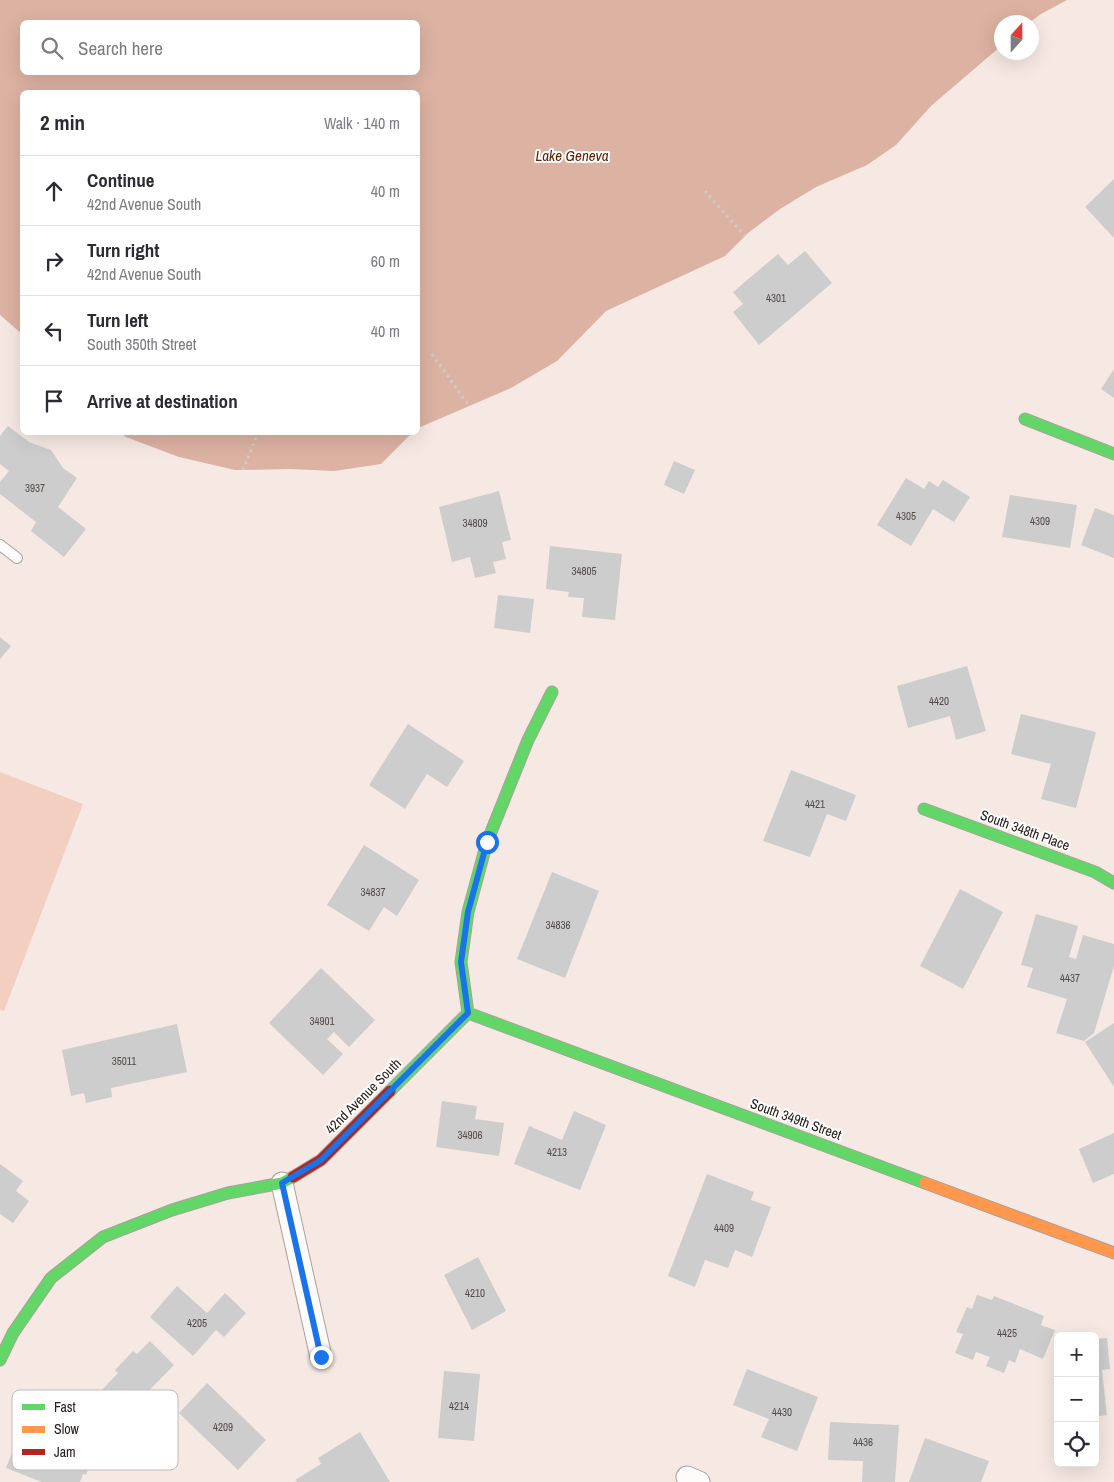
<!DOCTYPE html>
<meta charset="utf-8">
<style>
body{margin:0;font-family:"Archivo Narrow",sans-serif;background:#f2f2f3;color:#2b2b33}
.controls{position:absolute;right:15px;bottom:15px;display:grid;overflow:hidden;border-radius:8px;box-shadow:0 5px 20px #0002}
.controls button{width:45px;height:45px;display:grid;place-items:center;padding:0;border:0;border-bottom:1px solid #e1e1e2;background:#fff;color:#2b2b33;font:25px sans-serif}
.compass{position:absolute;left:994px;top:15px;width:45px;height:45px;border-radius:50%;background:#fff;box-shadow:0 5px 20px #0002;rotate:21deg}
.stop{position:absolute;width:15px;height:15px;margin:-11px;border:4px solid #1a73e8;border-radius:50%;background:#fff}
.stop.end{background:#1a73e8;border-color:#fff;box-shadow:0 1px 5px #0008}
.list{margin:0;padding:0;list-style:none}
h2{display:flex;justify-content:space-between;align-items:center;height:65px;margin:0;padding:0 20px;font-size:21px}
h2 small{font-size:16px;font-weight:400;color:#7c7c81}
.list li{display:grid;grid-template-columns:32px 1fr auto;gap:15px;align-items:center;box-sizing:border-box;height:70px;padding:0 20px;border-top:1px solid #e1e1e2}
.list b{display:block;font-size:19px;white-space:nowrap}
.list p{margin:0;font-size:16px;white-space:nowrap;color:#7c7c81}
.list em{font-size:16px;font-style:normal;color:#7c7c81}
.icon{flex:none;width:28px;height:28px;fill:none;stroke:currentColor;stroke-width:2;stroke-linecap:round;stroke-linejoin:round}
.map{position:relative;flex:none;width:1114px;height:1482px;overflow:hidden}
.search{position:absolute;background:#fff;box-shadow:0 5px 20px #0002;left:20px;top:20px;width:400px;height:55px;display:flex;align-items:center;gap:12px;box-sizing:border-box;padding:0 18px;border-radius:8px;color:#7c7c81;font-size:19px}
.panel{position:absolute;background:#fff;box-shadow:0 5px 20px #0002;left:20px;top:90px;width:400px;height:345px;border-radius:8px}
.map>svg:first-child{display:block}
</style>
<div class="map">
<svg width="1114" height="1482" viewBox="0 0 1114 1482">
<rect width="100%" height="100%" fill="#f6e8e3"/>
<path fill="#f3cfc1" d="M0,772L83,804L4,1011L0,1010Z"/>
<path fill="#dcb2a2" fill-rule="evenodd" d="M0,0H1067L1041,14L1030,22H1002L1001,46L931,106L896,145L867,165L816,187L780,209L748,233L725,256L606,311L557,361L511,388L418,428V92H22V334L0,315ZM22,22H418V72H22Z
M121,433H412L381,464L334,471L291,469L235,470L179,457L126,437Z"/>
<path fill="#cecdcd" d="M1114,179V238L1085,207Z
M805,251L832,283L759,345L733,312L743,304L733,292L778,254L788,265Z
M1114,369V398L1101,389Z
M8,426L29,442L51,450L63,468L77,478L58,507L86,529L64,557L31,531L36,522L0,494V482L9,471L0,464V436Z
M674,461L695,470L684,494L664,485Z
M906,478L924,489L929,481L938,487L943,480L970,497L954,522L933,509L911,546L877,525Z
M499,491L511,540L502,542L506,559L493,562L496,573L475,578L470,557L452,562L439,507Z
M1010,495L1077,505L1070,548L1002,537Z
M1095,508L1114,515V558L1081,545Z
M550,546L622,554L615,620L582,617L584,598L568,597L569,592L546,589Z
M498,595L534,599L530,633L494,628Z
M0,637L11,646L0,659Z
M967,666L986,731L956,740L950,716L908,728L897,686Z
M1021,714L1096,732L1076,808L1041,799L1051,764L1011,754Z
M408,724L464,761L447,787L427,774L405,809L369,785Z
M791,770L856,795L846,821L827,814L810,857L763,841Z
M364,845L419,880L397,916L384,907L369,931L327,905Z
M552,872L599,891L565,978L517,959Z
M960,889L1003,912L963,989L920,966Z
M1036,914L1078,926L1069,957L1076,959L1083,935L1114,944V966L1094,1033L1084,1041L1056,1033L1067,999L1027,987L1033,968L1021,965Z
M321,968L375,1020L349,1047L334,1032L327,1039L343,1054L323,1075L269,1023Z
M1114,1023V1087L1085,1042Z
M177,1024L187,1072L111,1088L112,1097L86,1103L84,1093L71,1096L62,1050Z
M442,1101L477,1106L475,1119L504,1123L499,1156L436,1147Z
M574,1111L606,1125L580,1190L514,1164L529,1126L562,1140Z
M1114,1133V1174L1093,1183L1079,1149Z
M0,1164L23,1181L16,1191L29,1201L13,1223L0,1214Z
M707,1174L754,1192L751,1200L771,1207L752,1257L735,1250L728,1268L705,1260L695,1287L668,1276Z
M478,1257L506,1311L472,1330L444,1275Z
M177,1286L207,1313L225,1293L246,1313L224,1337L216,1330L193,1356L150,1317Z
M977,1295L992,1300L994,1296L1044,1316L1041,1325L1055,1330L1043,1359L1020,1349L1015,1363L1009,1360L1004,1373L986,1366L990,1357L976,1352L973,1360L955,1353L963,1334L956,1332L967,1307L972,1309Z
M1107,1338L1110,1369L1102,1370L1107,1415L1095,1417V1339Z
M150,1341L174,1365L124,1416L100,1392L118,1373L115,1370L133,1351L137,1354Z
M747,1369L818,1397L797,1451L761,1437L769,1419L733,1405Z
M444,1371L480,1374L474,1441L438,1438Z
M207,1383L266,1440L238,1470L179,1413Z
M37,1401L104,1427L86,1475L83,1474L80,1482H42L6,1468L16,1442L21,1443Z
M830,1422L899,1425L895,1482H862L863,1461L828,1460Z
M360,1432L390,1482H297L295,1480L321,1464L318,1458Z
M925,1438L989,1461L981,1482H909Z"/>
<g fill="none" stroke-linecap="round" stroke-linejoin="round">
<defs>
<path id="lane" d="M0,545L17,558"/>
<path id="street" d="M282,1183L321,1357
M687,1477L699,1482"/>
<path id="fast" d="M1025,419L1114,454
M924,809L1095,872L1114,883
M468,1013L925,1183
M390,1091L468,1013L461,962L468,912L487,842L528,740L552,692
M0,1360L13,1333L51,1278L103,1237L172,1210L228,1193L282,1183L293,1177"/>
<path id="slow" d="M925,1183L1114,1253"/>
<path id="jam" d="M293,1177L321,1160L390,1091"/>
</defs>
<use href="#lane" stroke="#aaa09c" stroke-width="12"/>
<use href="#street" stroke="#aaa09c" stroke-width="23"/>
<use href="#fast" stroke="#aaa09c" stroke-width="13"/>
<use href="#slow" stroke="#aaa09c" stroke-width="13"/>
<use href="#jam" stroke="#aaa09c" stroke-width="13"/>
<path stroke="#cfcbc9" stroke-width="3" stroke-dasharray="2.5 4" stroke-linecap="butt" d="M705,191L745,236
M432,354L469,406
M243,470L258,432"/>
<use href="#lane" stroke="#fefcfb" stroke-width="10"/>
<use href="#street" stroke="#fefcfb" stroke-width="21"/>
<use href="#fast" stroke="#63d668" stroke-width="11"/>
<use href="#slow" stroke="#ff974d" stroke-width="11"/>
<use href="#jam" stroke="#b3261e" stroke-width="11"/>
</g>
<g fill="none" stroke-linecap="round" stroke-linejoin="round">
<path stroke="#1a73e8" stroke-width="6" d="M321,1357L282,1183L321,1160L468,1013L461,962L468,912L487,842"/>
</g>
<g text-anchor="middle" dominant-baseline="central" stroke-width="4" stroke-linejoin="round" paint-order="stroke">
<g font-size="11" fill="#524b48">
<text x="776" y="298">4301</text>
<text x="35" y="488">3937</text>
<text x="906" y="516">4305</text>
<text x="1040" y="521">4309</text>
<text x="475" y="523">34809</text>
<text x="584" y="571">34805</text>
<text x="939" y="701">4420</text>
<text x="815" y="804">4421</text>
<text x="373" y="892">34837</text>
<text x="558" y="925">34836</text>
<text x="1070" y="978">4437</text>
<text x="322" y="1021">34901</text>
<text x="124" y="1061">35011</text>
<text x="470" y="1135">34906</text>
<text x="557" y="1152">4213</text>
<text x="724" y="1228">4409</text>
<text x="475" y="1293">4210</text>
<text x="197" y="1323">4205</text>
<text x="1007" y="1333">4425</text>
<text x="459" y="1406">4214</text>
<text x="782" y="1412">4430</text>
<text x="223" y="1427">4209</text>
<text x="863" y="1442">4436</text>
</g>
<g font-size="14" fill="#29201c" stroke="#fff">
<text transform="translate(1025 830) rotate(20)">South 348th Place</text>
<text transform="translate(363 1096) rotate(-45)">42nd Avenue South</text>
<text transform="translate(796 1119) rotate(20)">South 349th Street</text>
</g>
<g font-size="15" font-style="italic" fill="#612000" stroke="#fff">
<text x="572" y="155">Lake Geneva</text>
</g>
</g>
<rect x="12" y="1390" width="166" height="80" rx="8" fill="#fff" stroke="#bfbcbb" stroke-width="1"/>
<rect x="22" y="1404" width="23" height="6" fill="#63d668"/>
<rect x="22" y="1426" width="23" height="7" fill="#ff974d"/>
<rect x="22" y="1449" width="23" height="6" fill="#b3261e"/>
<g font-size="14" fill="#29201c">
<text x="54" y="1412">Fast</text>
<text x="54" y="1434">Slow</text>
<text x="54" y="1457">Jam</text>
</g>
</svg>
<div class="controls">
<button>+</button>
<button>−</button>
<button><svg class="icon" aria-label="locate" viewBox="0 0 24 24"><circle cx="12" cy="12" r="6"/><path d="M12 2v4M12 18v4M2 12h4M18 12h4"/></svg></button>
</div>
<svg class="compass" viewBox="-18 -18 36 36"><path d="M0-13l5 13h-10z" fill="#e53935"/><path d="M0 13l5-13h-10z" fill="#7c7c81"/></svg>
<div class="stop" style="left:487px;top:842px"></div>
<div class="stop end" style="left:321px;top:1357px"></div>
<div class="search"><svg class="icon" aria-label="search" viewBox="0 0 24 24"><circle cx="10" cy="10" r="6"/><path d="M15 15l6 6"/></svg>Search here</div>
<section class="panel">
<h2>2 min<small>Walk · 140 m</small></h2>
<ul class="list">
<li><svg class="icon" aria-label="ahead" viewBox="0 0 24 24"><path d="M12 20V5M6 11l6-6 6 6"/></svg><div><b>Continue</b><p>42nd Avenue South</p></div><em>40 m</em></li>
<li><svg class="icon" aria-label="right" viewBox="0 0 24 24"><path d="M7 20v-9h11M14 6l5 5-5 5"/></svg><div><b>Turn right</b><p>42nd Avenue South</p></div><em>60 m</em></li>
<li><svg class="icon" aria-label="left" viewBox="0 0 24 24"><path d="M17 20v-9H6M10 6l-5 5 5 5"/></svg><div><b>Turn left</b><p>South 350th Street</p></div><em>40 m</em></li>
<li><svg class="icon" aria-label="arrive" viewBox="0 0 24 24"><path d="M6 21V4h12l-3 4 3 4H6"/></svg><div><b>Arrive at destination</b></div></li>
</ul>
</section>
</div>
